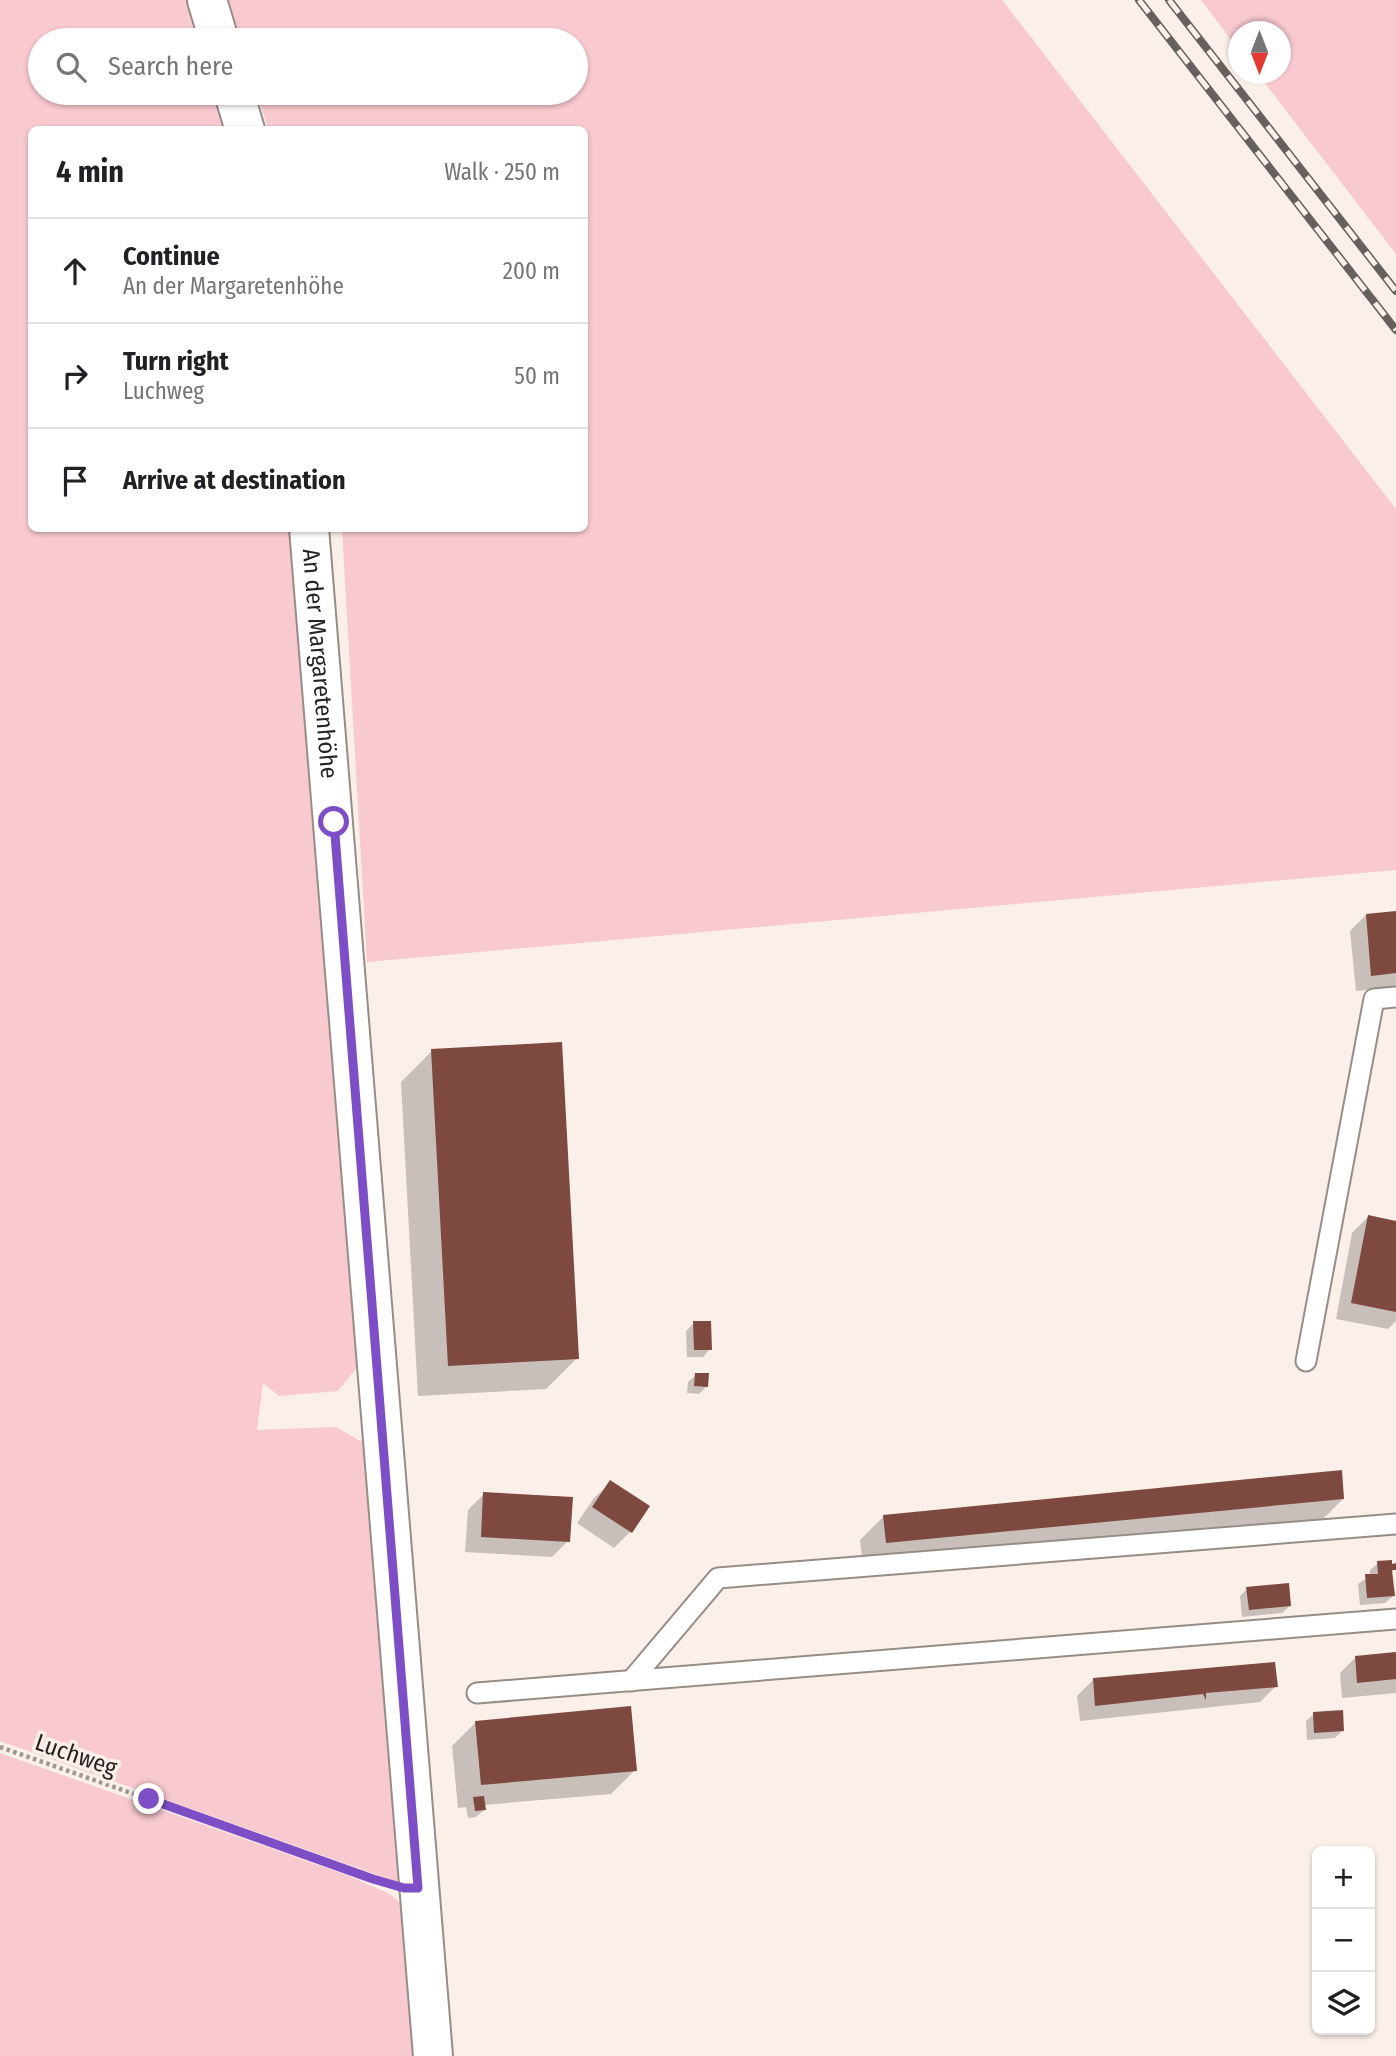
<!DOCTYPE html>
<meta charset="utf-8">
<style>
body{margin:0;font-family:"Fira Sans Condensed",sans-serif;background:#f2f2f2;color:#202124}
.controls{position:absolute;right:21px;bottom:21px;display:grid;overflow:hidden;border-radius:10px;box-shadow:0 2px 5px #0004}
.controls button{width:63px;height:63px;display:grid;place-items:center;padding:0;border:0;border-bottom:2px solid #e0e0e0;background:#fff;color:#202124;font:35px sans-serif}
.compass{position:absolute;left:1228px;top:21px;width:63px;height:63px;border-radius:50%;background:#fff;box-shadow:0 2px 5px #0004;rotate:180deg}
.stop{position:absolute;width:21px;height:21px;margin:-16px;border:5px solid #7e4ec6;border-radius:50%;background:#fff}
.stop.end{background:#7e4ec6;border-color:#fff;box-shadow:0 2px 7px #0008}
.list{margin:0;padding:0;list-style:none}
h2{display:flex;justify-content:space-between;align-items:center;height:91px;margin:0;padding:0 28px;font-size:30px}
h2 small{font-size:23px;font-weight:400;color:#757577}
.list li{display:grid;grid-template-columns:46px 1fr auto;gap:21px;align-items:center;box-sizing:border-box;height:105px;padding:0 28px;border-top:2px solid #e0e0e0}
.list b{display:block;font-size:26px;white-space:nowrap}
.list p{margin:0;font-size:23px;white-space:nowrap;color:#757577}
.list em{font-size:23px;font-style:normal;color:#757577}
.icon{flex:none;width:38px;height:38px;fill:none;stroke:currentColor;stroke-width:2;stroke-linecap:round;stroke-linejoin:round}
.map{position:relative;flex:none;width:1396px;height:2056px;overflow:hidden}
.search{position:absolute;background:#fff;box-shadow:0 2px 5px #0004;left:28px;top:28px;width:560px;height:77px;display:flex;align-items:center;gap:18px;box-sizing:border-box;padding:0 24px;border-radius:38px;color:#757577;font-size:26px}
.panel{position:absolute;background:#fff;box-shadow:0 2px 5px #0004;left:28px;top:126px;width:560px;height:406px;border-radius:10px}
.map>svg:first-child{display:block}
</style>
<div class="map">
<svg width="1396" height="2056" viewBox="0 0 1396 2056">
<rect width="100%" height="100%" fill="#faefe9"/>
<path fill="#f8c9cf" d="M0,0H191L203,40H40V93H219L230,129L32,130V528L291,529L359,1365L338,1391L279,1396L263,1383L257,1430L336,1427L364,1443L377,1500L406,1885L0,1741Z
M229,0H1002L1396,509V870L367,962L342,529L584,528V130L268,129L257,93H576V40H241Z
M1201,0H1396V254L1258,74H1280V32H1238V49Z
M0,1753L346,1875L390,1894L407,1909L420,2056H0Z"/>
<path fill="#0003" d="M1396,913V987L1356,991L1350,931L1366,915Z
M432,1051L577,1358L546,1389L418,1396L401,1082Z
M1368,1217L1396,1223V1321L1388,1329L1336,1319L1352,1233Z
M694,1323L710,1349L703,1357H687L686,1331Z
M696,1375L707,1386L699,1394L687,1393L688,1382Z
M610,1483L647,1507L630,1532L614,1548L577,1523L594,1498Z
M484,1494L568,1541L552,1557L465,1552L468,1510Z
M1343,1499L1319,1523L863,1566L860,1540L884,1516Z
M1378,1563L1395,1569L1391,1573L1393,1596L1385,1603L1360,1605L1358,1584L1370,1576V1570Z
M1247,1589L1290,1606L1282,1613L1242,1617L1240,1596Z
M1396,1654V1693L1342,1698L1340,1673L1356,1657Z
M1093,1680L1276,1686L1260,1702L1080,1721L1077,1696Z
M1314,1714L1343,1730L1335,1738L1307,1740L1306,1721Z
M476,1722L635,1770L611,1794L483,1805L484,1810L476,1817L468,1818L466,1807L458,1808L452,1746Z"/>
<path fill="#7e493e" d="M1396,911V973L1371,976L1366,914Z
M562,1042L579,1359L448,1366L431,1049Z
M1368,1215L1396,1221V1312L1351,1303Z
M693,1321H711L712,1350H694Z
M695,1373H709L708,1387L694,1386Z
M1342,1470L1344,1499L886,1543L883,1515Z
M610,1480L650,1506L632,1533L592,1507Z
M483,1492L573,1497L570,1542L481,1537Z
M1392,1560V1564L1396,1563V1570H1392L1395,1596L1367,1598L1365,1574H1378L1377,1561Z
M1289,1583L1291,1606L1249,1610L1246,1587Z
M1396,1652V1679L1357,1683L1355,1656Z
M1275,1662L1278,1687L1206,1693V1700L1203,1694L1095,1706L1093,1678Z
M631,1706L637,1771L481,1785L475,1721Z
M1343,1710L1344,1731L1314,1733L1313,1712Z
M484,1796L486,1810L475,1811L473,1797Z"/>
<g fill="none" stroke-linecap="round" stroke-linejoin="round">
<defs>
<path id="lane" d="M1306,1361L1374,999L1396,997
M631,1681L718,1578L1396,1524
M477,1693L1396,1619"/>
<g id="street">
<path d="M207,0L219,40"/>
<path d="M234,93L245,130"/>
<path id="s1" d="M309,528L433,2056"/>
</g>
</defs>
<use href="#lane" stroke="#968d87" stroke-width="23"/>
<use href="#street" stroke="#968d87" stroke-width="42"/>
<path stroke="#9d9691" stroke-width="4.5" stroke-dasharray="3.5 3.5" stroke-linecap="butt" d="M0,1747L382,1881"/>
<use href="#lane" stroke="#fff" stroke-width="19"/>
<use href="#street" stroke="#fff" stroke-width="38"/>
<defs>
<path id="rail" d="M1139,0L1396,330
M1169,0L1396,291"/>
</defs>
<use href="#rail" stroke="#66615d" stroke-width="8"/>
<use href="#rail" stroke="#faefe9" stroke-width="5" stroke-dasharray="16" stroke-linecap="butt"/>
</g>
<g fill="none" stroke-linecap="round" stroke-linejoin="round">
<path stroke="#7e4ec6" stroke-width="9" d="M149,1799L373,1879L404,1888H418L334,822"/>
</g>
<g text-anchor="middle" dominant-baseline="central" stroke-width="7" stroke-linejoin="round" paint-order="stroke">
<g font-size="24" fill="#262320" stroke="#faefe9">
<text stroke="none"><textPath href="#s1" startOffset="136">An der Margaretenhöhe</textPath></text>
<text transform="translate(76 1755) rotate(19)">Luchweg</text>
</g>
</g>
</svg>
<div class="controls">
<button>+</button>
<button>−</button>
<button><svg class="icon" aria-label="layers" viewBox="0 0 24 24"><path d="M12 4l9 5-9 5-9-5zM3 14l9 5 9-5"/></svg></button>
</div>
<svg class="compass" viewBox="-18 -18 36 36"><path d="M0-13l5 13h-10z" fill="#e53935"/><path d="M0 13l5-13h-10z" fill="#757577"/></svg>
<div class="stop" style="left:334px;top:822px"></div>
<div class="stop end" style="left:149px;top:1799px"></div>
<div class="search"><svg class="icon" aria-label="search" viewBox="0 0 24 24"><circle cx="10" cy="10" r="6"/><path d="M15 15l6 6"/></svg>Search here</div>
<section class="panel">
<h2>4 min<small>Walk · 250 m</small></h2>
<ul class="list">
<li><svg class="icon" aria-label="ahead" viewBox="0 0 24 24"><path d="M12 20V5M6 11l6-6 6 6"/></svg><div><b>Continue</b><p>An der Margaretenhöhe</p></div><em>200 m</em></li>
<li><svg class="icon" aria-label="right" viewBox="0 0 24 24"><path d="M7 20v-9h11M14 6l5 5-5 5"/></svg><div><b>Turn right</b><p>Luchweg</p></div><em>50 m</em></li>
<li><svg class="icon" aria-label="arrive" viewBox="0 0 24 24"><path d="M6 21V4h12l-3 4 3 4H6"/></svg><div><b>Arrive at destination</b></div></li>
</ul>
</section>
</div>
